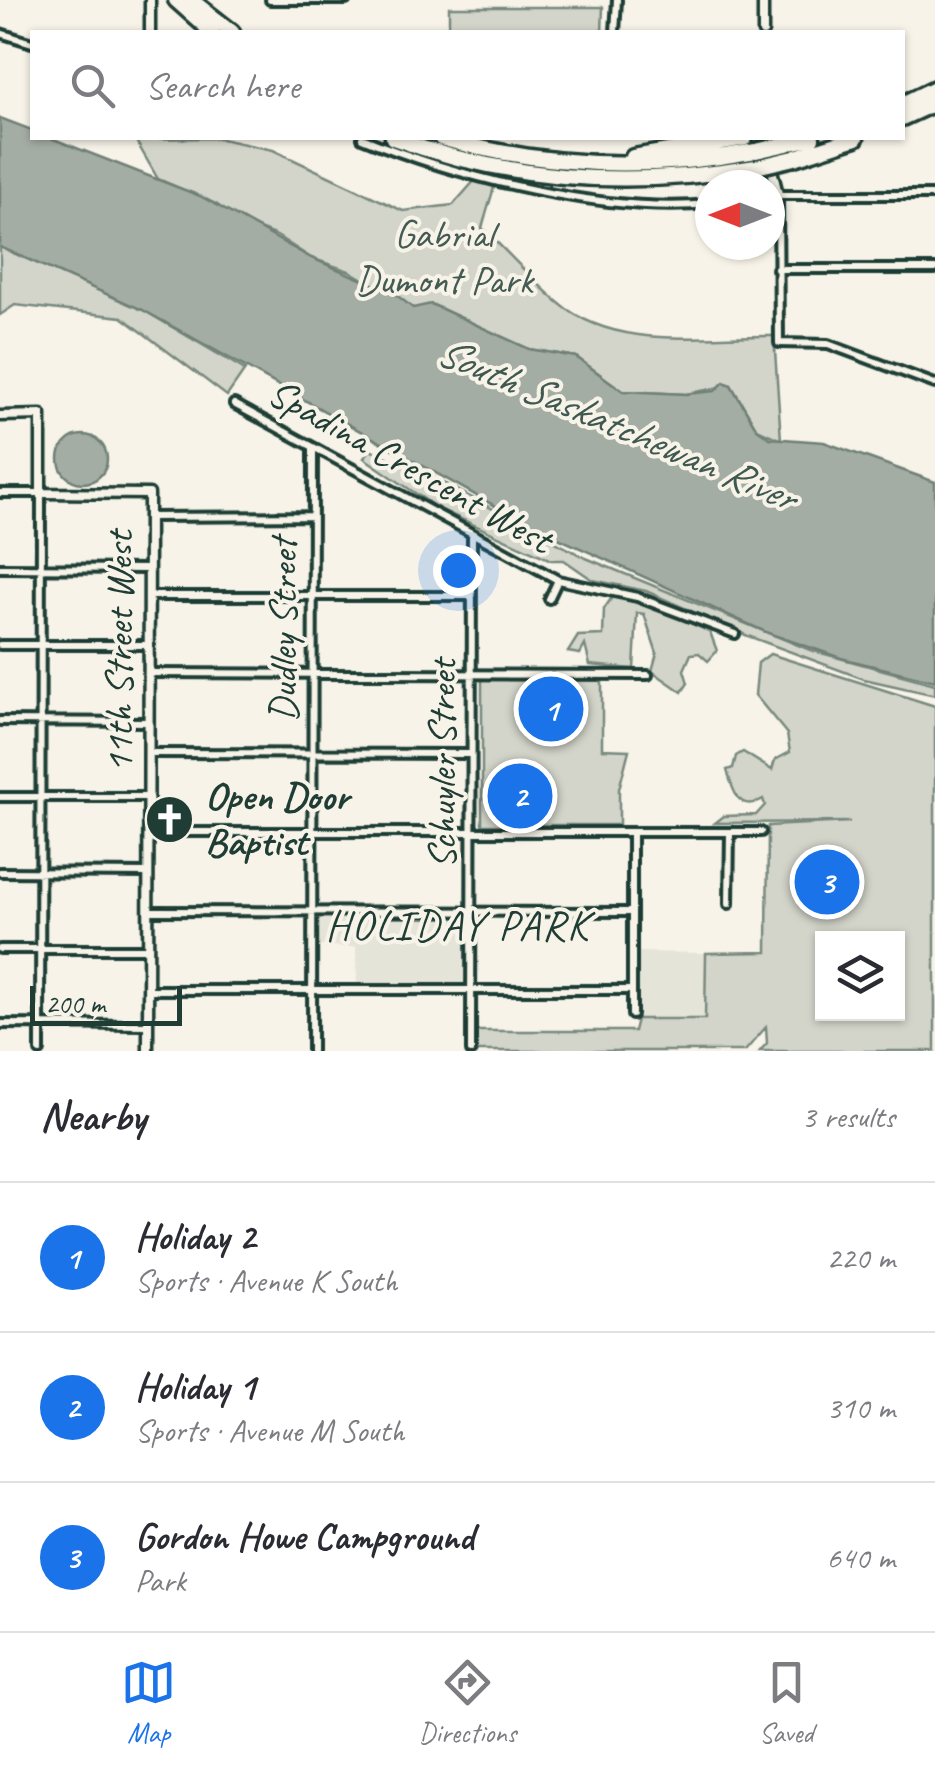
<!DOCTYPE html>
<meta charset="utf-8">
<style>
body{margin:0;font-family:Caveat,sans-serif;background:#f7f7f7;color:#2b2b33}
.controls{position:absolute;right:30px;bottom:30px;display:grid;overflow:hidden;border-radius:0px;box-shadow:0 2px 8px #0004}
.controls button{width:90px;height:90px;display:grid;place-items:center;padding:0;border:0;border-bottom:2px solid #e1e1e2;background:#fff;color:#2b2b33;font:50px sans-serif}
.compass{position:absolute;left:695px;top:170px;width:90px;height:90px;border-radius:50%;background:#fff;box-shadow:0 2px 8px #0004;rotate:270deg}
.scale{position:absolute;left:30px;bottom:25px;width:152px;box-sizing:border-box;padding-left:10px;border:5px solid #1f3d34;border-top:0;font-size:28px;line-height:35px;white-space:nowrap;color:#1f3d34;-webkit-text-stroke:8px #f7f3e8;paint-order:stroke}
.you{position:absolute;left:458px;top:570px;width:35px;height:35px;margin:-25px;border:8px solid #fff;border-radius:50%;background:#1a73e8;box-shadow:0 0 0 15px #1a73e833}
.badge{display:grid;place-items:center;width:65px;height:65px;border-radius:50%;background:#1a73e8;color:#fff;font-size:32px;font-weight:700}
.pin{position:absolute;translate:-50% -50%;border:5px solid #fff;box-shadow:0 2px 10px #0006}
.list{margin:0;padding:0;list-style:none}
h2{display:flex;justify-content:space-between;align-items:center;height:130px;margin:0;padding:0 40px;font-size:42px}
h2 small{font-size:32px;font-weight:400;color:#7c7c81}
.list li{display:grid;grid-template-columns:65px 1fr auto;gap:30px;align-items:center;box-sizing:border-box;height:150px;padding:0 40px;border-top:2px solid #e1e1e2}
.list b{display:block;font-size:38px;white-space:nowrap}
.list p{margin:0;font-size:32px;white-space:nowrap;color:#7c7c81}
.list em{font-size:32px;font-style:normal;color:#7c7c81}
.icon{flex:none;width:55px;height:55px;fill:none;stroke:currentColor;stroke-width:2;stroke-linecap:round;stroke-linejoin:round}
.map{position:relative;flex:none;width:935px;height:1051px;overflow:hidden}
.search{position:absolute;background:#fff;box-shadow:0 2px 8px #0004;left:30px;right:30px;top:30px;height:110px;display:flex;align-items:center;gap:25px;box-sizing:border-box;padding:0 35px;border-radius:0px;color:#7c7c81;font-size:38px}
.sheet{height:580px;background:#fff}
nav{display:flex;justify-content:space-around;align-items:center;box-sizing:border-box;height:140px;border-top:2px solid #e1e1e2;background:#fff;font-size:28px;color:#7c7c81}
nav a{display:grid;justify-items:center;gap:5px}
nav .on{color:#1a73e8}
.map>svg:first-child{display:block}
</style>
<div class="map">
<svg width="935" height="1051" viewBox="0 0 935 1051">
<rect width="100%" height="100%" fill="#f7f3e8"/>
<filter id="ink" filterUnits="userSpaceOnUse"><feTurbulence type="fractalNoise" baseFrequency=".01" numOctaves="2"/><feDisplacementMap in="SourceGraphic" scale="20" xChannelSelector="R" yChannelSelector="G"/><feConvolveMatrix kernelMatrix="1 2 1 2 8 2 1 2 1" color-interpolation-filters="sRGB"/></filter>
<g filter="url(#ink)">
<path fill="#e5e4d9" d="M319,916H465L466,985L357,986L356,947L317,946Z
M637,952L706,953V1019H637Z"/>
<path fill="#d3d5ca" stroke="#79897f" stroke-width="2.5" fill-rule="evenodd" d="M449,7H603L602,32H449Z
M217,138L273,150L403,211L453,205L476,179L495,184L482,228C508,252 532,280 559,303C616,351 704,335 774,336L781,440L757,429L731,385L686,394L623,391L576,357L529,349L431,304L419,311L413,308L349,271L311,258L277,236L237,220L216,204L158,179L135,139Z
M0,247L143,310L245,370L227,396L122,317L15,305L0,315Z
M370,450L421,471L586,558L810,650L935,684V695L864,679L748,636L646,591L593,580L564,560H551L437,508L364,458Z
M613,596L650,604L710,632L717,651L708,661L699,653L691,654L684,670L688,683L682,692L652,671L657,653L644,614L637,613L634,669L590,665L585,645L580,654L568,652L578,636L603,635L604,609Z
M770,654L935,706V1051H760L767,1043L766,1027L745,1051H476V1031H634L637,1019H705L706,953L767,952L768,826L850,822L715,823L724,816L756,815L765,805L763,799C739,813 733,792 727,770L733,768L736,756L743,752L772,770L775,760L790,752L787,734L755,695L758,663ZM822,938H898V1014H822Z
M482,678H602V749L629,750L619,789V825H482Z"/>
<path fill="#a4ada3" stroke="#6f8077" stroke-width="2.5" d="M0,118L32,130V138H51L200,196L311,258L394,293L413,308L431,304L529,349L576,357L623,391L686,394L715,391L724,382L731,385L757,429L770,438L824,442L935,482V681L841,658L768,633L529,525L143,310L0,247Z
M59 459a24 24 0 1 1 48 0a24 24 0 1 1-48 0Z"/>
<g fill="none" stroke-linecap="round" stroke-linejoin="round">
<defs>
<path id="minor" d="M270,0H346
M615,32L617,0
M0,33L32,43
M362,138C459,178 605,214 710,204
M778,194L779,343L828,344L935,384
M770,195H935
M777,269H935
M234,404L558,580L637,597L735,634
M0,493H41L40,1051
M150,517L313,516
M0,568L149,569
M150,596H472
M549,599L558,580
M0,645H149
M149,673L648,675
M0,721L149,722
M149,753L471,754
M0,797H149
M149,832H761
M0,872L148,873
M729,904L730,832
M149,911L631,912
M0,949H148
M148,990H632
M632,1015V833
M0,1024L148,1025
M312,1051L313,449
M471,1051L472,537"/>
<path id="tertiary" d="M763,0V32
M150,32V0
M764,138L778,194
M0,416L41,415V493L149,494L148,1051"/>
<path id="motorway" d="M176,0L212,32
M191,0L232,32
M902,104L935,88
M902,118L935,103
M393,138C510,181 633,188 756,167
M441,138C546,168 649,171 756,151
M787,144L812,138
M633,157L745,138
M794,158L856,138"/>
</defs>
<use href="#minor" stroke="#1f3d34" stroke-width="14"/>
<use href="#tertiary" stroke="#1f3d34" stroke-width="15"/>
<use href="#motorway" stroke="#1f3d34" stroke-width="21"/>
<use href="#minor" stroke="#f7f3e8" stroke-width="6"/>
<use href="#tertiary" stroke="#f7f3e8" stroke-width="8"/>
<use href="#motorway" stroke="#f7f3e8" stroke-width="14"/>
<defs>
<path id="motorway-bridge" d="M756,151L787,144
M756,167L794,158"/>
</defs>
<use href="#motorway-bridge" stroke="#1f3d34" stroke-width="21" stroke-linecap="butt"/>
<use href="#motorway-bridge" stroke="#f7f3e8" stroke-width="14"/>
</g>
</g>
<defs>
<symbol id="church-disc" viewBox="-11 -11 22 22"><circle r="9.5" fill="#1f3d34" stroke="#f7f3e8"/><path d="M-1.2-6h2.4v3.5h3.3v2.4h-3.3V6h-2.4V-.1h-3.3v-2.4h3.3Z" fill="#fff"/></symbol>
</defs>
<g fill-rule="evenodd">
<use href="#church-disc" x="142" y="792" width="55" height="55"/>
</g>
<g text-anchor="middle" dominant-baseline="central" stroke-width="8" stroke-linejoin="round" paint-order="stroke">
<g font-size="40" fill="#435b52" stroke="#f7f3e8">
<text x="444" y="234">Gabrial<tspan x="444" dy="46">Dumont Park</tspan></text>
</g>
<g font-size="40" fill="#1f3d34" stroke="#f7f3e8">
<text transform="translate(410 466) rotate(29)">Spadina Crescent West</text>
<text transform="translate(283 630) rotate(-90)">Dudley Street</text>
<text transform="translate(119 652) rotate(-90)">11th Street West</text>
<text transform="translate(442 764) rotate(-90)">Schuyler Street</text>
</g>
<g font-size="40" font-weight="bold" fill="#1f3d34" stroke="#f7f3e8" text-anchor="start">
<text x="205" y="796">Open Door<tspan x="205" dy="46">Baptist</tspan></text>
</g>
<g font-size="42" font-style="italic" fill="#405950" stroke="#f7f3e8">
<text transform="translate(616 424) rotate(23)">South Saskatchewan River</text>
</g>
<g font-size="42" letter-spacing="2.5" fill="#1f3d34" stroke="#f7f3e8">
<text x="458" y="925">HOLIDAY PARK</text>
</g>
</g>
</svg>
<div class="controls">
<button><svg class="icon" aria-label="layers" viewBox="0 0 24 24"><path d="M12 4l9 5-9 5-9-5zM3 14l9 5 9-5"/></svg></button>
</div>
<svg class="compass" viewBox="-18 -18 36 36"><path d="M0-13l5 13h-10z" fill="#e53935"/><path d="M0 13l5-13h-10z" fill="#7c7c81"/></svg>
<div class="scale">200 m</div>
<div class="you"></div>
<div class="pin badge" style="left:551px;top:709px">1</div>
<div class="pin badge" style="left:520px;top:796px">2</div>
<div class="pin badge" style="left:827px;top:882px">3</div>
<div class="search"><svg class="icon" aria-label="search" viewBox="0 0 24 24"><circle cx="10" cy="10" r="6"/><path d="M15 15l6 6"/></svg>Search here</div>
</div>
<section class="sheet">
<h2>Nearby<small>3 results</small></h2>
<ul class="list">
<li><span class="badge">1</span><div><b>Holiday 2</b><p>Sports · Avenue K South</p></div><em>220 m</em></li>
<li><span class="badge">2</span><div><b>Holiday 1</b><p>Sports · Avenue M South</p></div><em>310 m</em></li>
<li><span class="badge">3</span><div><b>Gordon Howe Campground</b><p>Park</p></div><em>640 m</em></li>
</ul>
</section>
<nav>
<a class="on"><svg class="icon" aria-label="map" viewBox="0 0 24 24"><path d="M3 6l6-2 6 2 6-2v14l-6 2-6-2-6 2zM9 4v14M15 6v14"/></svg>Map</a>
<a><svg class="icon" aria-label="directions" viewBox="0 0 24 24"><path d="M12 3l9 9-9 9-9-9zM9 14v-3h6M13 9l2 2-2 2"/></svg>Directions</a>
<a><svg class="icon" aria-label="saved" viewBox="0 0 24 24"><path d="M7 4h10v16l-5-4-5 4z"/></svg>Saved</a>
</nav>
